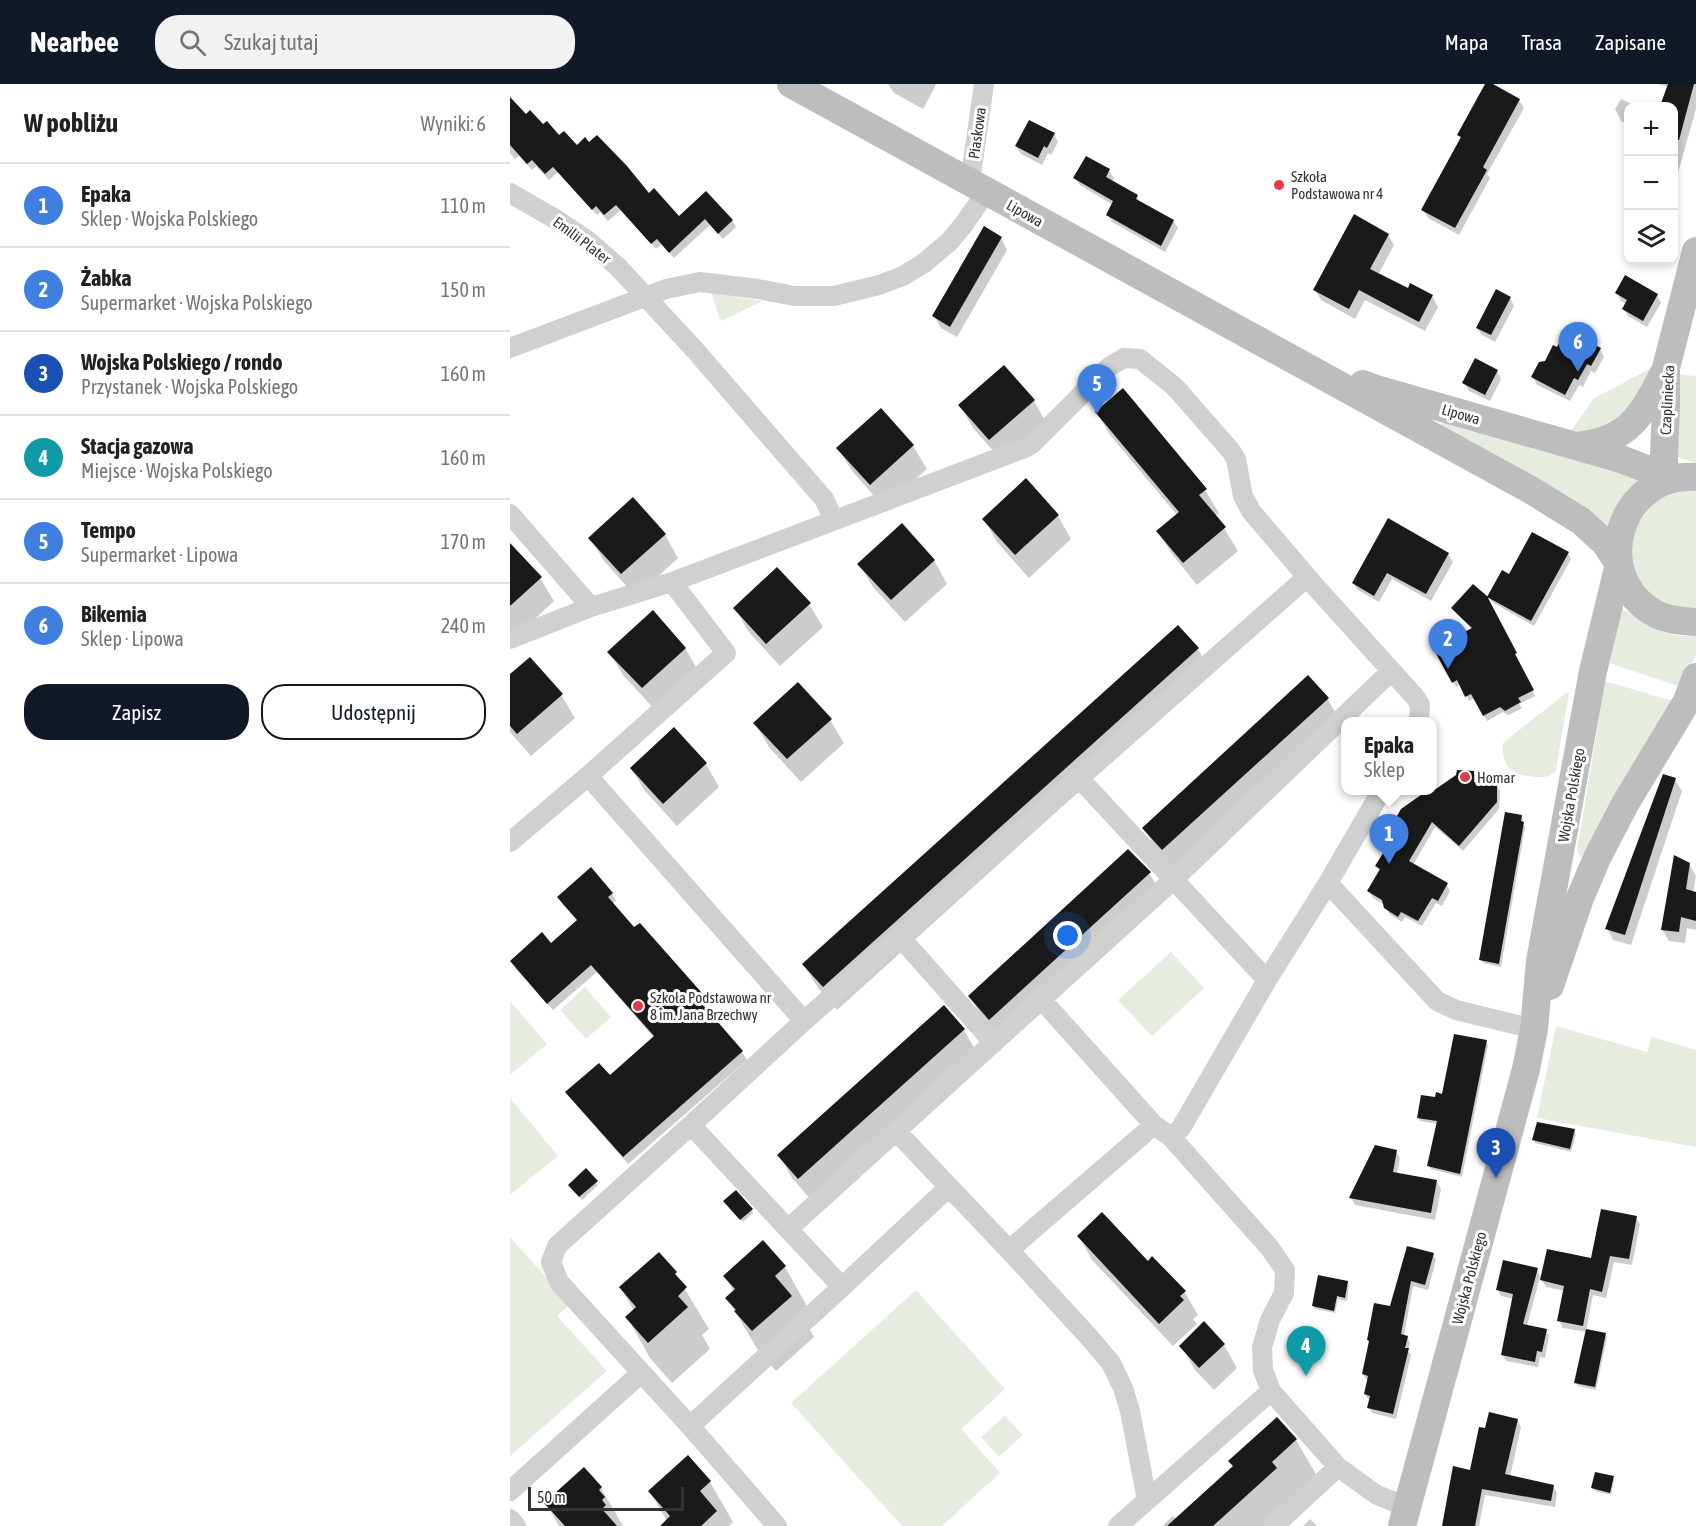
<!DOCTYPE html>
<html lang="pl">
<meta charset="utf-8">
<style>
body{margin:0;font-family:"Asap Condensed",sans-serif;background:#f2f2f2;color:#202124}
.controls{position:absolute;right:18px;top:18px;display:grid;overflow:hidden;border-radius:12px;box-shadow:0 3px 9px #0003}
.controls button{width:54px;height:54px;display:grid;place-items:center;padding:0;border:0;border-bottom:2px solid #e0e0e0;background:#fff;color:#202124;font:30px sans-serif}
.scale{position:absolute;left:18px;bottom:15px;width:156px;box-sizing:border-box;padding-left:6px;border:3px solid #333;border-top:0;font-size:16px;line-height:21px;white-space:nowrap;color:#333;-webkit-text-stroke:4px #fff;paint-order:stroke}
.you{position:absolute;left:558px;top:852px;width:21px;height:21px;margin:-15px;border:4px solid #fff;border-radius:50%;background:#1a73e8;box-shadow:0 0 0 9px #1a73e833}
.badge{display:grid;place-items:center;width:39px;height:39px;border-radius:50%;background:#111827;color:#fff;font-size:20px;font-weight:700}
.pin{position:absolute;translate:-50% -50px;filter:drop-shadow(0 2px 3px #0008)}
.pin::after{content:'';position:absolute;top:32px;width:21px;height:18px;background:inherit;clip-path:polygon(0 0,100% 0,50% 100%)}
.popup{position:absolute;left:831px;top:633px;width:96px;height:78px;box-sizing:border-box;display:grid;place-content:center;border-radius:12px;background:#fff;filter:drop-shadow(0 2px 4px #0005);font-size:20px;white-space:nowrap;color:#757577}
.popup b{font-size:22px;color:#202124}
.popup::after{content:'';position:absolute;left:50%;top:100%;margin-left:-12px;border:12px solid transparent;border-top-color:#fff}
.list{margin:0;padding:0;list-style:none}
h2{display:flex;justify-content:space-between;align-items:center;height:78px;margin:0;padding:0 24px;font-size:26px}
h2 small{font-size:20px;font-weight:400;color:#757577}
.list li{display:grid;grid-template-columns:39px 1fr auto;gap:18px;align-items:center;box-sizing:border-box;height:84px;padding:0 24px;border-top:2px solid #e0e0e0}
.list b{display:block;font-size:22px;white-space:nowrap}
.list p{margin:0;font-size:20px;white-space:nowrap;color:#757577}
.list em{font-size:20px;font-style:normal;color:#757577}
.actions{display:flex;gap:12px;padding:18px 24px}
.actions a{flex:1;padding:14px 0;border:2px solid #111827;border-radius:24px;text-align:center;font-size:21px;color:#111827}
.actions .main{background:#111827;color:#fff}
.icon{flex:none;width:33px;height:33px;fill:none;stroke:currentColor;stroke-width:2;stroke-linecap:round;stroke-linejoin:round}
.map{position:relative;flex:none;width:1186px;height:1442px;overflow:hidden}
header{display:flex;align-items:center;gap:36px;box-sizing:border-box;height:84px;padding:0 30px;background:#111827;color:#fff}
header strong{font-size:28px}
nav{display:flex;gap:33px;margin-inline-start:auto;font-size:21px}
.search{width:420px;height:54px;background:#f2f2f2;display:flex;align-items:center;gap:15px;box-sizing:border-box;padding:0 21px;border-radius:24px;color:#757577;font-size:22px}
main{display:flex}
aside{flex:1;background:#fff}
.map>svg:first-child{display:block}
</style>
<header>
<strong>Nearbee</strong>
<div class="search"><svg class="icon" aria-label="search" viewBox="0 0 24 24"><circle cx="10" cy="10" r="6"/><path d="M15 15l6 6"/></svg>Szukaj tutaj</div>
<nav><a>Mapa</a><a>Trasa</a><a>Zapisane</a></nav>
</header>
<main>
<aside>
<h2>W pobliżu<small>Wyniki: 6</small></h2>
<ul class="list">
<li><span class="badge" style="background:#3f7fe0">1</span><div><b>Epaka</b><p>Sklep · Wojska Polskiego</p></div><em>110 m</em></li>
<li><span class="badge" style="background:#3f7fe0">2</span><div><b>Żabka</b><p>Supermarket · Wojska Polskiego</p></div><em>150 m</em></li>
<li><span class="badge" style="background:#1a4fb4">3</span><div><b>Wojska Polskiego / rondo</b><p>Przystanek · Wojska Polskiego</p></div><em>160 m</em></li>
<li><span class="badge" style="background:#0f9aa8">4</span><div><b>Stacja gazowa</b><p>Miejsce · Wojska Polskiego</p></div><em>160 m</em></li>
<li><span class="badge" style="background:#3f7fe0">5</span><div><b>Tempo</b><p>Supermarket · Lipowa</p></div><em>170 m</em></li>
<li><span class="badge" style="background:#3f7fe0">6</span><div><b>Bikemia</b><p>Sklep · Lipowa</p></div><em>240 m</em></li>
</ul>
<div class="actions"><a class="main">Zapisz</a><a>Udostępnij</a></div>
</aside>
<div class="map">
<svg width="1186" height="1442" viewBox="0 0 1186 1442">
<rect width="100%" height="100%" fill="#fff"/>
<path fill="#e6ecdf" d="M201,209L253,217L211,237Z
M1140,285L1111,338L1070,349L1061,347L1084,314Z
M1167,290L1186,292V379L1164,372Z
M934,336L1133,396L1098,443L930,342Z
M1186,405V525H1169L1150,518L1134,505L1124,488L1119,468L1122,448L1145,415L1164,407Z
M1112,525L1155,549L1171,552H1186V570L1171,603L1099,579Z
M1095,597L1163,617L1075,770L1071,774L1067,767Z
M1059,608L1046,686C1040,694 1035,693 1025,693C1002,691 991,683 993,659L1056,609Z
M661,868L694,904L642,952L608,916Z
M75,903L101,933L76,955L50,926Z
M0,917L37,960L0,991Z
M1046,942L1137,968L1142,953L1186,966V1063L1027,1034Z
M0,1014L48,1072L0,1111Z
M0,1153L60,1220L47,1232L97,1287L0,1372Z
M406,1206L495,1305L451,1345L490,1389L432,1442H392L281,1319Z
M495,1332L513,1351L489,1373L471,1353Z"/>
<path fill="#0003" d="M378,0H425L426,1L413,25L384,9Z
M976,0H979L1009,16L1014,24L977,90L980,94L949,151L918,134L913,126L951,56L949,51Z
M1148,0H1186V25L1167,92L1164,90V22H1152L1158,3Z
M0,15L16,32L67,63L139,111L169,134L196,109L222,136L226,143L213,155L200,141L164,174L152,160L146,165L111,126L98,137L90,128L87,131L48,88L39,96L26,82L22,86L9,72L5,75L0,69Z
M1111,15L1126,22H1118V41L1111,37L1105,25Z
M544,50L548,58L541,71L538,69L532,81L511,70L506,62Z
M577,74L599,87L604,94L602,98L626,112L630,119L663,137L668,144L655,168L602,138L597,131L603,121L570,101L565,94Z
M878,151L884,161L868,191L899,206L922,212L928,223L915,247L855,216L845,235L811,216L805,206Z
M491,154L497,166L447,253L431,244L424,232Z
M1107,209L1147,211L1151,219L1137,243L1118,232L1114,225L1116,220L1111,217Z
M1000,214L1004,222L985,258L972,251L967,244Z
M1048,265H1090L1094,273L1085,289L1081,287L1073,303L1069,301L1060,317L1027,301L1023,293Z
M493,283L524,317L537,340L494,379L463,344L450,321Z
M987,287L991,295L980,317L959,307L954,299Z
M371,326L403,362L417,385L374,423L342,387L328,364Z
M587,328L695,406L709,429L705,432L714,444L728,467L687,501L662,470L648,447L667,431L600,351Z
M123,416L155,451L168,474L126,513L94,477L80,454Z
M548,432L561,455L519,494L487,458L474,435Z
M879,436L938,470L943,478L921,517L882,495L869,518L848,506L843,499Z
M0,462L30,494L44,517L1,557L0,555Z
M1058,469L1061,475L1024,542L982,518L979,513Z
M424,476L437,500L395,538L363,503L349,480Z
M975,513L1008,575L1007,576L1025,612L1009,620L1012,624L999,631L993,628L977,637L965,614L959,617L951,600L946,603L925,564L962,545L946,529L943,524Z
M299,520L313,543L270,582L238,547L225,524Z
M175,564L189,588L146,627L113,591L99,568Z
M688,565L701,588L327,926L308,904L294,881Z
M0,592L51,611L65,634L21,672L0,648Z
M817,614L831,638L667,788L647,767L634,744Z
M320,636L334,659L291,698L259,663L245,639Z
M164,645L196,680L209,703L167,742L135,707L121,684Z
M964,688L967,695V700L987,701L990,707L989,725L953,767L925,743L903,781L937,801L940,807L932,822L926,819L912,842L895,833L892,838L879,830L875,821L863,814L859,807L870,788L867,782L874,769L871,763L892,726L921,706L923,709Z
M1165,696L1172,707L1121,861L1103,856L1097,844Z
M1011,732L1013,736L1012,739L1015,743L991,883L973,879L971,876Z
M1179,780L1186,792L1183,809L1186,810V846L1177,844L1175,859L1159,857L1152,845Z
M639,789L653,812L494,958L473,935L460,912Z
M102,809L106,817L102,820L124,846L130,841L191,910L195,918L191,921L232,968L237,976L118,1080L62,1016L57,1008L100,993L144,954L87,888L43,926L6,885L2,877L41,861L68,837L53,821L49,814Z
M454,946L467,969L302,1117L282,1094L269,1071Z
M976,958L978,961L952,1093L921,1085L919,1082L928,1040L910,1037L908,1033L926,1015L933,1011Z
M1064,1046L1066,1050L1061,1068L1025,1059L1024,1056Z
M886,1067L890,1074L887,1090L927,1098L931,1105L925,1136L845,1121L841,1114Z
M86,1098L88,1101L72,1116L61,1104Z
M217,1121L242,1126L243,1129L233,1138Z
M1126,1134L1130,1140L1122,1181L1104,1178L1096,1214L1083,1211L1076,1247L1095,1250L1097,1253L1086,1306L1068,1302L1066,1299L1077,1248L1053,1244L1049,1237L1055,1207L1036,1203L1030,1193L1017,1242L1036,1246L1039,1252L1035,1274L1030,1273L1028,1283L996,1277L992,1270L1004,1215L991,1212L988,1206L1027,1186L1032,1195L1082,1176Z
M569,1152L638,1179L674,1207L688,1231L683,1235L687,1240L663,1262L582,1176Z
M898,1164L923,1171L926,1176L918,1206L903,1202L894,1252L897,1253L900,1259L898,1267L901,1271L886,1335L862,1329L859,1323L861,1316L858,1315L855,1310L858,1296L856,1295L853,1290L860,1260L858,1256L881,1224Z
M275,1183L298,1224L291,1230L304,1253L266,1287L249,1268L217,1214L224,1208L215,1192Z
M165,1189L199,1245L192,1251L200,1265L162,1299L140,1274L117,1233L124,1227L111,1204Z
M838,1198L839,1201L837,1217L828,1215L825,1229L805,1225L803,1222Z
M714,1261L727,1284L704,1306L685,1286L671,1262Z
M767,1335L786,1356L810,1397L771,1442H654L653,1441L663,1432L667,1436L724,1384L720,1377Z
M1007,1336L1011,1343L1000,1393L1043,1402L1047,1409L1045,1423L975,1411L969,1442H934L961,1388L976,1346Z
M178,1373L200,1398L223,1438L219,1442H152L157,1437L140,1408Z
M74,1385L91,1404L113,1442H49L36,1419Z
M1103,1394L1104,1397L1101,1411L1085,1407L1083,1404Z
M800,1435L807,1442H793Z"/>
<path fill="#1a1a1a" d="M975,0H983L1010,15L973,83L977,86L945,144L911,126L951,53L947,51Z
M1158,0H1184L1169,56L1164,55V22H1150Z
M0,13L16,30L20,26L33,40L37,37L49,51L54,47L67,61L75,53L79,58L87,51L117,82L139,109L144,104L169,132L196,107L223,136L208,150L195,135L159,169L147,155L141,160L106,121L94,131L86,122L82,126L43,83L35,90L22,76L17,80L0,61Z
M519,36L545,49L537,64L534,62L528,74L505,62Z
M576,72L600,85L596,93L628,111L626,115L664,136L651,162L596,131L603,117L563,94Z
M844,130L879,150L860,185L898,204L900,199L923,211L909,238L849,206L839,225L803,206Z
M474,142L492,153L440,243L422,232Z
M1115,191L1148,210L1133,237L1112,225L1117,216L1105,209Z
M986,205L1001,213L981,251L966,244Z
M1056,246L1091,264L1081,282L1077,280L1068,296L1064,294L1055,311L1021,293L1029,278L1035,277L1043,261L1047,263Z
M965,274L988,286L975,311L952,299Z
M494,281L525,316L479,356L448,321Z
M613,304L697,405L689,411L716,443L673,479L646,447L669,428L585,328Z
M371,324L404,361L360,401L326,364Z
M516,394L549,431L505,471L472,435Z
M123,413L156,450L111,490L78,454Z
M878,434L939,469L916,510L877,489L864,512L842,499Z
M392,439L425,476L381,516L347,480Z
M1022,448L1059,468L1021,537L977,513L992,486L999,490Z
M0,459L32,493L0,522Z
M267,483L301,519L256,560L223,524Z
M963,500L977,512L1007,569L1005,570L1024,606L1008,614L1011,618L995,627L990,623L973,632L961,610L955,613L947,596L942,599L923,564L962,544L941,524Z
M143,526L176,564L132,604L97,568Z
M668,541L689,564L313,903L292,880Z
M20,573L53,610L7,650L0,642V590Z
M798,591L819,614L652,766L632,744Z
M288,598L322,635L277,675L243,639Z
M164,643L197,679L153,720L120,684Z
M947,686L964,687V698L987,699V718L949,762L922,738L899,777L938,799L928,817L922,814L908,837L891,828L888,833L874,824L872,816L857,807L870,785L865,782L875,766L869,763L891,725L918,706L923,707L946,691Z
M1153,690L1166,694L1115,851L1095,845Z
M995,728L1012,731L1011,737L1014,738L989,880L969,876Z
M618,765L641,788L479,936L458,912Z
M1164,771L1180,779L1176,805L1186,808V837L1171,833L1169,848L1151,846Z
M81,783L103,809L98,813L124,843L130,839L192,909L187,914L233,967L113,1073L55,1008L89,979L100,991L144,952L81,881L37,920L0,877L32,848L41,859L67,836L47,813Z
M434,921L455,945L288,1095L267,1071Z
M944,950L977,956L950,1090L917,1082L927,1037L907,1034L911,1011L925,1013L926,1008L932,1010Z
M1027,1038L1065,1045L1060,1065L1022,1056Z
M865,1061L887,1066L883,1088L927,1096L921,1129L839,1114Z
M76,1084L88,1097L69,1113L58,1101Z
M226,1106L243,1125L230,1136L213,1117Z
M1091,1125L1127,1132L1119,1175L1100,1172L1092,1208L1080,1205L1073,1242L1047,1237L1054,1202L1030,1196L1037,1165L1081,1174Z
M592,1128L638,1177L642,1172L676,1207L670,1212L674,1216L649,1240L567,1152Z
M253,1156L276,1182L265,1192L282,1212L242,1247L224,1227L226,1226L215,1214L225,1205L213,1192Z
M897,1162L924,1169L915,1201L901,1197L891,1250L898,1252L895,1264H899L883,1330L857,1324L860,1312L854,1310L858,1292L852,1290L859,1257L857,1256L864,1219L880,1222Z
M149,1168L167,1188L165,1190L177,1203L168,1212L178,1223L138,1259L115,1233L126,1223L109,1203Z
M993,1176L1028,1184L1013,1240L1037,1245L1032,1268L1027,1267L1025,1278L991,1271L1003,1210L986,1206Z
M808,1191L838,1197L835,1214L827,1212L824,1227L802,1222Z
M694,1237L715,1260L689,1284L669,1262Z
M1076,1245L1096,1249L1085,1303L1064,1299Z
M979,1328L1008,1335L995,1390L1044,1401L1041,1417L972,1405L965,1442H932L943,1382L960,1386L969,1343L975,1344Z
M767,1333L787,1355L762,1378L767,1384L703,1442H657L723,1382L718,1377Z
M178,1371L201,1397L190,1407L207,1427L191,1442H150L160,1432L138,1407Z
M74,1383L92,1403L89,1406L95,1413L92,1416L96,1421L92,1425L107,1442H55L34,1419Z
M1085,1388L1104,1392L1100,1409L1081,1404Z"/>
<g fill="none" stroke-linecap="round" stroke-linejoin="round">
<path stroke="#d0d0d0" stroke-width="20" d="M460,98L474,0
M0,109L47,136L77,156L108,183L184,265L314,415L324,436
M0,264L156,205L190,198L248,205L284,212H324L369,201L393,192L414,179L439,158L454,140L476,108
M0,430L81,523
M0,555L81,523L162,498L515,364L523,359L599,283L614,274L630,275L665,303L721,367L726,375L733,412L741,427L804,501L905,613L910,621L909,638
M78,692L294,937
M569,694L757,896
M0,758L78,692L216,569L162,498
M818,799L927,917L946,926L1024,945
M390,853L484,959
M531,915L644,1041L661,1053L759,1163L775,1186L774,1209L760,1236L752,1263L753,1286L761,1307L828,1383L867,1411L897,1423
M386,1047L499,1166L644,1041
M661,1053L671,1044L757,896L818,799L872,706
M278,1145L663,796L875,593L880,585
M499,1166L578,1252L601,1279L613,1304L620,1327L637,1416
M332,1203L439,1103
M180,1342L332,1203L181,1041
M0,1407L131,1289
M0,1435L6,1442
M267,1442L180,1342L49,1198L41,1178L47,1162L181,1041L294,937L797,493
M608,1442L761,1307
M764,1442L828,1383"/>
<path stroke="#bdbdbd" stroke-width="28" d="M281,0L1019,405L1071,437L1095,459L1109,480
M853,300L866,305L1111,375L1134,384L1155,397
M1068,362C1080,360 1093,358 1104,352C1130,340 1142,310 1155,287
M1186,393C1108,388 1078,493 1146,530C1158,536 1172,537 1186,538
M1155,397L1154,372L1156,323V284L1186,167
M1040,902L1070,814L1087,774L1115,720L1177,617L1186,593
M892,1442L1016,985L1024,945L1030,877L1083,587L1109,480"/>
</g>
<g fill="#e63946" stroke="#fff" stroke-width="2">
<circle cx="769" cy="101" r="6"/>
<circle cx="955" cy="693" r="6"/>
<circle cx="128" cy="922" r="6"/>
</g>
<g text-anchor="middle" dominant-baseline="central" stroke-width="6" stroke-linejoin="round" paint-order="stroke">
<g font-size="15" fill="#333" stroke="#fff">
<text transform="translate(467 49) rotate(-82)">Piaskowa</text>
<text transform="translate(515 129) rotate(29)">Lipowa</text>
<text transform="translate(72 156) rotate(37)">Emilii Plater</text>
<text transform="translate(1157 316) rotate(-87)">Czapliniecka</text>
<text transform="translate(951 330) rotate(16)">Lipowa</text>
<text transform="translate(1061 711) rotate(-80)">Wojska Polskiego</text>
<text transform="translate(959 1194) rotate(-75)">Wojska Polskiego</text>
</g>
<g font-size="15" fill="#333" stroke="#fff" text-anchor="start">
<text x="781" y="92">Szkoła<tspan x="781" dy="17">Podstawowa nr 4</tspan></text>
<text x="967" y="693">Homar</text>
<text x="140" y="913">Szkoła Podstawowa nr<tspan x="140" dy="17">8 im. Jana Brzechwy</tspan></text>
</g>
</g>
</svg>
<div class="controls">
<button>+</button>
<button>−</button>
<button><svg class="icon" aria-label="layers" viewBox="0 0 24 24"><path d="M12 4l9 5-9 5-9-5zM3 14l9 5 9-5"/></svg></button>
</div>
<div class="scale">50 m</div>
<div class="you"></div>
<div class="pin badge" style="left:879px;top:780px;background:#3f7fe0">1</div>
<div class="popup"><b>Epaka</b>Sklep</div>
<div class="pin badge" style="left:938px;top:585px;background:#3f7fe0">2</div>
<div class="pin badge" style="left:986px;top:1094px;background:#1a4fb4">3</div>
<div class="pin badge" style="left:796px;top:1292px;background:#0f9aa8">4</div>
<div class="pin badge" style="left:587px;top:330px;background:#3f7fe0">5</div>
<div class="pin badge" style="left:1068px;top:288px;background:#3f7fe0">6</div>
</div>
</main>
